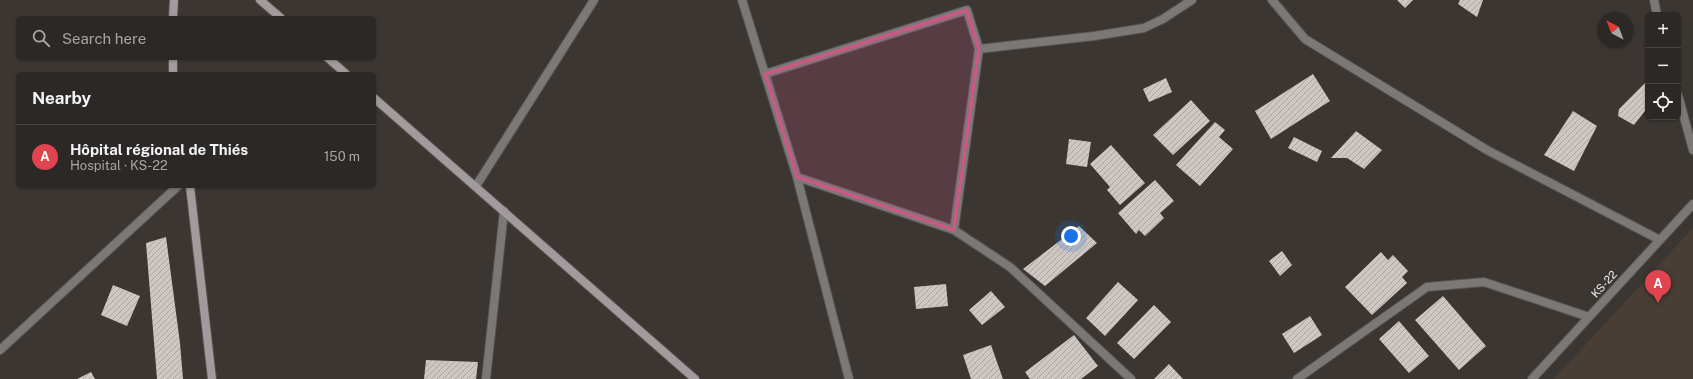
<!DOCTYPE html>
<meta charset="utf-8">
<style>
body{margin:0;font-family:"Public Sans",sans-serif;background:#383432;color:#f1f3f6}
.controls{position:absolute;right:12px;top:12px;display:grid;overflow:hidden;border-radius:6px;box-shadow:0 1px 3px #0004}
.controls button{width:36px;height:36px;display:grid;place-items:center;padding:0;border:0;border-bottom:1px solid #484443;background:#2c2826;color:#f1f3f6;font:20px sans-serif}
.compass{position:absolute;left:1597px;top:12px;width:36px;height:36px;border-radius:50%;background:#2c2826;box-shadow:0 1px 3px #0004;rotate:318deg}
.you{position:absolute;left:1071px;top:236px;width:14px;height:14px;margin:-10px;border:3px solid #fff;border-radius:50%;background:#1a73e8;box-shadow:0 0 0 6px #1a73e833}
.badge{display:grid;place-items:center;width:26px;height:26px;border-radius:50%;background:#f7a14a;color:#fff;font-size:13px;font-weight:700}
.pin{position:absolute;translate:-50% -33px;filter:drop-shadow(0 1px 2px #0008)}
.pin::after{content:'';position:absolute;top:21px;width:14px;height:12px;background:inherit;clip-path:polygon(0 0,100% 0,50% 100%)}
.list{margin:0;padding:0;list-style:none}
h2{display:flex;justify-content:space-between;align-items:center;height:52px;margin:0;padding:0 16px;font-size:17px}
h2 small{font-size:13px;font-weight:400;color:#a6a6a7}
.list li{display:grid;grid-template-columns:26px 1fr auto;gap:12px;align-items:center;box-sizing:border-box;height:64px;padding:0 16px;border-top:1px solid #484443}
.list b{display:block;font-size:15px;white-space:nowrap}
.list p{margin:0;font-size:13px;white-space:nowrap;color:#a6a6a7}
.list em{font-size:13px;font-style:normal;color:#a6a6a7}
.icon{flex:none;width:22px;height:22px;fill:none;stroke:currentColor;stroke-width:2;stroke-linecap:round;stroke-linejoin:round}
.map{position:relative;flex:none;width:1693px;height:379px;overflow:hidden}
.search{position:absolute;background:#2c2826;box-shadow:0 1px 3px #0004;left:16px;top:16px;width:360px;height:44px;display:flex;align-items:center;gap:10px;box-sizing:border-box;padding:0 14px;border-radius:6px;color:#a6a6a7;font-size:15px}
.panel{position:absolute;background:#2c2826;box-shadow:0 1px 3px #0004;left:16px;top:72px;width:360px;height:116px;border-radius:6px}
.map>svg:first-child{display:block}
</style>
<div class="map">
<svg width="1693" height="379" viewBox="0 0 1693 379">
<defs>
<pattern id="building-hatch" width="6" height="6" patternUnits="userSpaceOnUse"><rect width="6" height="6" fill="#cdc6c2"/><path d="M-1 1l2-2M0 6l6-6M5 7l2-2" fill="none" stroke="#aca6a3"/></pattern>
</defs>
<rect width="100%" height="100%" fill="#3b3632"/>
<path fill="#493e36" d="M1693,228V379H1554Z"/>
<path fill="url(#building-hatch)" d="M1397,0H1413L1405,8Z
M1460,0H1483L1477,17L1458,4Z
M1313,74L1330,101L1271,139L1255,111Z
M1166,78L1172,92L1149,102L1143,89Z
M1647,81L1648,107L1634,125L1618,116L1619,109Z
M1191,100L1210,121L1173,155L1153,135Z
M1573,111L1597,126L1574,171L1544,155Z
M1215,122L1225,130L1219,137L1233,149L1200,186L1176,165Z
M1356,131L1382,150L1364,169L1347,158H1331Z
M1294,137L1322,151L1317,162L1288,148Z
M1069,139L1091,142L1087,167L1066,164Z
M1111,145L1145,183L1120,205L1107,190L1110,187L1090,164Z
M1155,180L1174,201L1160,213L1164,218L1145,236L1139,230L1136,234L1118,213Z
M1079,226L1097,243L1045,286L1023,269Z
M166,237L180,343L183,379H157L146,243Z
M1282,251L1292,265L1280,276L1269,261Z
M1381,252L1388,260L1393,255L1408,271L1402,277L1407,283L1372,315L1345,287Z
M1118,282L1138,300L1105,336L1086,318Z
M946,284L948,306L916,309L914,287Z
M113,285L140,296L127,326L101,315Z
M991,291L1005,307L982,325L969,310Z
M1443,296L1486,346L1459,370L1415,320Z
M1154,305L1171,322L1134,359L1117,343Z
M1310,316L1322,335L1294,353L1282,334Z
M1399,321L1429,356L1409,373L1379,339Z
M1074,335L1098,366L1081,379H1030L1025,372Z
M991,345L1003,379H971L963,355Z
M426,360L478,362L476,379H424Z
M1169,364L1183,379H1154Z
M91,372L95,379H77Z"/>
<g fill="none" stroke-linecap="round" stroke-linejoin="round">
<defs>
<path id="street" d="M742,0L797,177L849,379
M1272,0L1305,39L1487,150L1660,240
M1654,0L1657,15
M979,49L1094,36L1144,28L1163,19L1192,0
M765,74L967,10L979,49L954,230
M1678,95L1693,150
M797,177L954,230L1010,267L1131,379
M476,186L594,0
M0,350L178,186
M486,379L504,211
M1297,379L1427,287L1484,282L1589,317
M1532,379L1693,204"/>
<path id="secondary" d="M260,0L281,18
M173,18L174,0
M173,58V74
M328,58L346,74
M374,98L695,379
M190,186L212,379"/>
</defs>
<use href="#street" stroke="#57534f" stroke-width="10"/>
<use href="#secondary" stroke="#57534f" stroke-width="10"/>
<use href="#street" stroke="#7b7878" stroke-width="8"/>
<use href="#secondary" stroke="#a19b9d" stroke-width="8"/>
</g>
<path fill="#cf5785" fill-opacity="0.2" stroke="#cf5785" stroke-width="3" stroke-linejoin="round" d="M967,10L979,49L954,230L797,177L765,74Z"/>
<g text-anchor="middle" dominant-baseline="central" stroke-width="4" stroke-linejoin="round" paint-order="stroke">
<g font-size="11" fill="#ece9e7" stroke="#3b3632">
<text transform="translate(1604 284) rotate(-48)">KS-22</text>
</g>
</g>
</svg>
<div class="controls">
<button>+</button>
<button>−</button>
<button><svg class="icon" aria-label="locate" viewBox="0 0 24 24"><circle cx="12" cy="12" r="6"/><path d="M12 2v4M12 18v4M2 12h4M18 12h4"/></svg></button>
</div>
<svg class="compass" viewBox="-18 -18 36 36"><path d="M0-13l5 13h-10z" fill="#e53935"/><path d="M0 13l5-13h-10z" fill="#a6a6a7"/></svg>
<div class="you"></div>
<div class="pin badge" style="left:1658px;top:303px;background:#e0444e">A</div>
<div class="search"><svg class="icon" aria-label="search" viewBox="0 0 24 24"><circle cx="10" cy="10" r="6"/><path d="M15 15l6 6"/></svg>Search here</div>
<section class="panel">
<h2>Nearby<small></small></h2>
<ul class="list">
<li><span class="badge" style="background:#e0444e">A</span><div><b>Hôpital régional de Thiés</b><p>Hospital · KS-22</p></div><em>150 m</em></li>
</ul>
</section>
</div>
